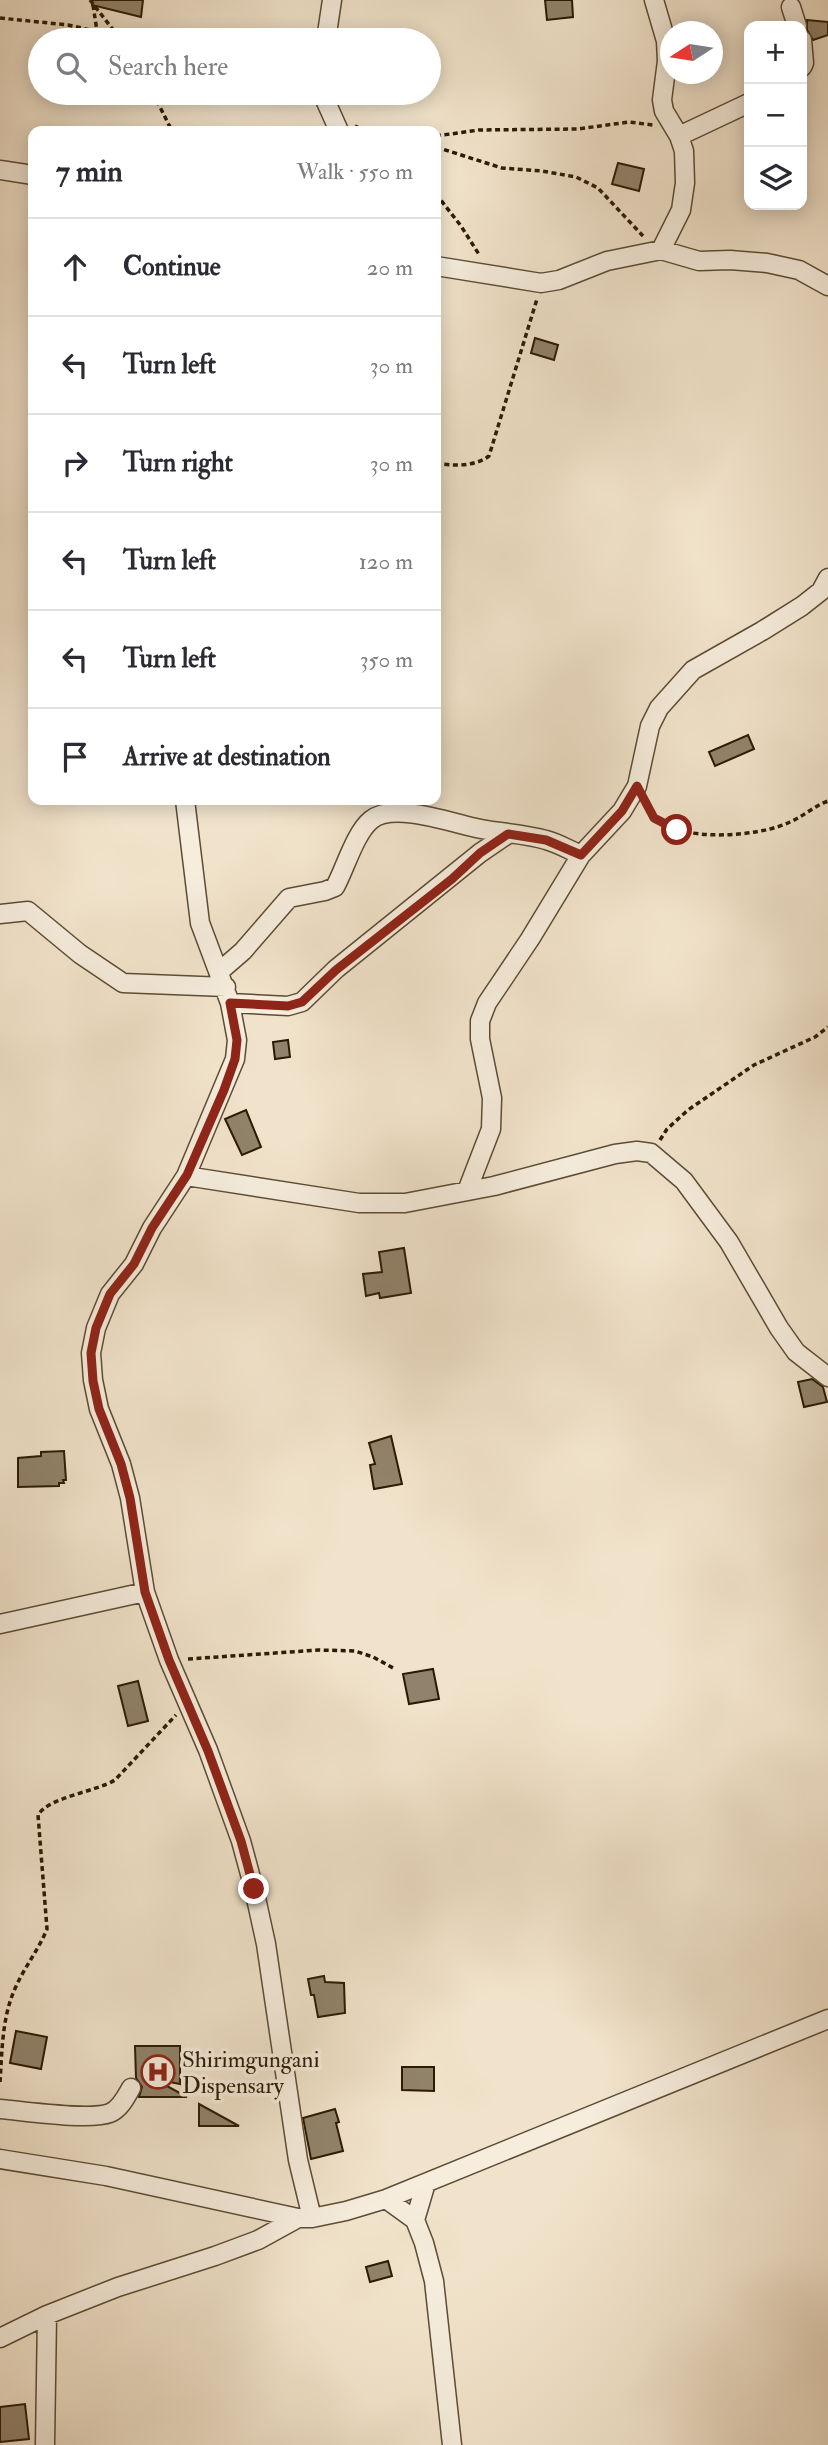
<!DOCTYPE html>
<meta charset="utf-8">
<style>
body{margin:0;font-family:"IM FELL Double Pica",serif;background:#f7f7f7;color:#2b2b33}
.controls{position:absolute;right:21px;top:21px;display:grid;overflow:hidden;border-radius:14px;box-shadow:0 4px 18px #0003}
.controls button{width:63px;height:63px;display:grid;place-items:center;padding:0;border:0;border-bottom:2px solid #e1e1e2;background:#fff;color:#2b2b33;font:35px sans-serif}
.compass{position:absolute;left:660px;top:21px;width:63px;height:63px;border-radius:50%;background:#fff;box-shadow:0 4px 18px #0003;rotate:258deg}
.stop{position:absolute;width:21px;height:21px;margin:-16px;border:5px solid #8f2418;border-radius:50%;background:#fff}
.stop.end{background:#8f2418;border-color:#fff;box-shadow:0 2px 7px #0008}
.list{margin:0;padding:0;list-style:none}
h2{display:flex;justify-content:space-between;align-items:center;height:91px;margin:0;padding:0 28px;font-size:30px}
h2 small{font-size:23px;font-weight:400;color:#7c7c81}
.list li{display:grid;grid-template-columns:46px 1fr auto;gap:21px;align-items:center;box-sizing:border-box;height:98px;padding:0 28px;border-top:2px solid #e1e1e2}
.list b{display:block;font-size:26px;white-space:nowrap}
.list em{font-size:23px;font-style:normal;color:#7c7c81}
.icon{flex:none;width:38px;height:38px;fill:none;stroke:currentColor;stroke-width:2;stroke-linecap:round;stroke-linejoin:round}
.map{position:relative;flex:none;width:828px;height:2445px;overflow:hidden}
.search{position:absolute;background:#fff;box-shadow:0 4px 18px #0003;left:28px;top:28px;width:413px;height:77px;display:flex;align-items:center;gap:18px;box-sizing:border-box;padding:0 24px;border-radius:38px;color:#7c7c81;font-size:26px}
.panel{position:absolute;background:#fff;box-shadow:0 4px 18px #0003;left:28px;top:126px;width:413px;height:679px;border-radius:14px}
.map>svg:first-child{display:block}
</style>
<div class="map">
<svg width="828" height="2445" viewBox="0 0 828 2445">
<rect width="100%" height="100%" fill="#f1e3cb"/>
<filter id="stains"><feTurbulence type="fractalNoise" baseFrequency=".00286" numOctaves="4"/><feColorMatrix values="0 0 0 0 .2 0 0 0 0 .09 0 0 0 0 .02 0 0 0 .5 -.17"/></filter>
<radialGradient id="worn" r=".72"><stop offset=".6" stop-color="#630" stop-opacity="0"/><stop offset="1" stop-color="#630" stop-opacity=".3"/></radialGradient>
<path fill="#91836b" stroke="#2a1a02" stroke-width="2" d="M92,0H143L141,17L92,5Z
M545,0H572L573,17L547,20Z
M807,20L828,22V35L813,40L807,30Z
M618,163L644,169L639,191L612,184Z
M535,338L558,345L554,360L531,353Z
M748,735L754,749L715,766L709,752Z
M288,1040L290,1057L275,1059L273,1042Z
M246,1110L261,1147L242,1155L225,1119Z
M404,1248L411,1293L380,1298L379,1293L366,1296L363,1274L382,1272L379,1252Z
M812,1379L823,1387L827,1402L804,1407L798,1382Z
M391,1436L402,1484L374,1489L370,1465L375,1464L369,1443Z
M64,1451L66,1480H63L64,1483H59V1486L18,1487V1458L41,1456V1452Z
M433,1669L439,1699L409,1704L403,1674Z
M138,1681L148,1721L128,1726L118,1686Z
M324,1976L325,1982L344,1983L345,2013L318,2017L314,1995H311L308,1979Z
M16,2031L47,2037L41,2069L10,2063Z
M135,2046H180V2084L154,2079L187,2097H139L142,2087L136,2078Z
M402,2067H434V2091L402,2090Z
M199,2104L239,2126H199Z
M335,2109L339,2122L336,2123L343,2151L311,2159L303,2118Z
M388,2261L392,2276L370,2282L366,2267Z
M25,2404L29,2439L0,2442V2407Z"/>
<g fill="none" stroke-linecap="round" stroke-linejoin="round">
<defs>
<path id="minor" d="M654,0L666,41L667,61L662,100L664,111L679,136L684,151L685,183L681,210L661,250
M791,7L797,26
M326,40L332,0
M802,40L804,63L802,67
M322,93L339,131
M679,136L749,103
M0,170L33,175
M436,266L541,283L559,280L607,261L661,250L699,261L730,260L767,263L799,270L828,286
M185,800L200,923L230,1003L237,1040L235,1059L186,1176L152,1228L134,1264L110,1294L96,1328L91,1353L93,1380L99,1409L121,1464L130,1498L145,1592L169,1660L208,1750L241,1841L254,1889L266,1944L298,2160L312,2218
M0,914L28,911L80,954L123,983L226,987
M220,971L243,951L289,898L325,891L335,887C345,869 355,833 371,820C394,801 454,824 481,829C502,833 525,834 546,840C558,843 569,850 581,855
M230,1003L288,1006L302,1002L336,969L480,853L508,834
M186,1176L359,1203H405L494,1186L615,1154L637,1151L651,1153L684,1181L729,1242L779,1328L796,1352L828,1377
M467,1191L491,1129L492,1098L480,1039V1021L487,1003L530,939L581,855L622,811L637,786L650,726L659,708L693,670L762,631L802,606L821,591L828,578
M0,1624L145,1592
M0,2109C24,2111 90,2121 110,2113C120,2109 126,2097 131,2088
M0,2159L106,2176L298,2218H312L346,2211L386,2199L828,2019
M386,2199L415,2220L424,2243L434,2281L452,2445
M415,2220L426,2183
M0,2338L47,2315L118,2287L215,2256L258,2240L298,2218
M45,2445L47,2315"/>
</defs>
<use href="#minor" stroke="#5c4c34" stroke-width="21"/>
<path stroke="#2a1a02" stroke-width="3.5" stroke-dasharray="5 3.5" stroke-linecap="butt" d="M90,0L121,40
M93,5L97,31
M0,18L68,25L136,40
M153,93L172,131
M355,126L366,131
M436,136L479,130L578,129L629,122L653,125
M436,147L502,168L542,171L576,177L598,188L643,236
M436,194L461,226L480,256
M436,463C453,466 474,467 489,456L537,299
M646,803C649,807 651,814 654,817C679,843 760,837 790,822C804,816 814,806 828,801
M660,1140L667,1129L688,1110L754,1065L815,1037L828,1027
M188,1659L319,1650L355,1651L373,1657L395,1669
M0,2082C2,2052 2,2019 14,1991C23,1969 38,1951 47,1929L38,1815C49,1797 95,1792 115,1780L176,1715"/>
<use href="#minor" stroke="#f6eddd" stroke-width="18"/>
</g>
<g fill="none" stroke-linecap="round" stroke-linejoin="round">
<path stroke="#8f2418" stroke-width="9" d="M254,1889L241,1841L208,1751L169,1660L145,1592L130,1498L121,1464L99,1409L93,1381L91,1353L96,1328L110,1294L134,1264L152,1228L187,1175L224,1090L235,1059L237,1040L230,1003L288,1006L302,1002L336,970L452,879L480,853L508,834L546,840L581,855L622,811L637,786L654,818L677,830"/>
</g>
<defs>
<symbol id="hospital-ring" viewBox="-11 -11 22 22"><circle r="9.5" fill="#f6eddd" stroke="#8f2418" stroke-width="1.5"/><path d="M-5-5h3v3.5h4V-5h3V5h-3V1.5h-4V5h-3Z" fill="#8f2418"/></symbol>
</defs>
<g fill-rule="evenodd">
<use href="#hospital-ring" x="139" y="2053" width="38" height="38"/>
</g>
<g text-anchor="middle" dominant-baseline="central" stroke-width="7" stroke-linejoin="round" paint-order="stroke">
<g font-size="23" fill="#2a1a02" stroke="#f6eddd" text-anchor="start">
<text x="182" y="2059">Shirimgungani<tspan x="182" dy="26">Dispensary</tspan></text>
</g>
</g>
<rect width="100%" height="100%" filter="url(#stains)"/>
<rect width="100%" height="100%" fill="url(#worn)"/>
</svg>
<div class="controls">
<button>+</button>
<button>−</button>
<button><svg class="icon" aria-label="layers" viewBox="0 0 24 24"><path d="M12 4l9 5-9 5-9-5zM3 14l9 5 9-5"/></svg></button>
</div>
<svg class="compass" viewBox="-18 -18 36 36"><path d="M0-13l5 13h-10z" fill="#e53935"/><path d="M0 13l5-13h-10z" fill="#7c7c81"/></svg>
<div class="stop" style="left:677px;top:830px"></div>
<div class="stop end" style="left:254px;top:1889px"></div>
<div class="search"><svg class="icon" aria-label="search" viewBox="0 0 24 24"><circle cx="10" cy="10" r="6"/><path d="M15 15l6 6"/></svg>Search here</div>
<section class="panel">
<h2>7 min<small>Walk · 550 m</small></h2>
<ul class="list">
<li><svg class="icon" aria-label="ahead" viewBox="0 0 24 24"><path d="M12 20V5M6 11l6-6 6 6"/></svg><div><b>Continue</b></div><em>20 m</em></li>
<li><svg class="icon" aria-label="left" viewBox="0 0 24 24"><path d="M17 20v-9H6M10 6l-5 5 5 5"/></svg><div><b>Turn left</b></div><em>30 m</em></li>
<li><svg class="icon" aria-label="right" viewBox="0 0 24 24"><path d="M7 20v-9h11M14 6l5 5-5 5"/></svg><div><b>Turn right</b></div><em>30 m</em></li>
<li><svg class="icon" aria-label="left" viewBox="0 0 24 24"><path d="M17 20v-9H6M10 6l-5 5 5 5"/></svg><div><b>Turn left</b></div><em>120 m</em></li>
<li><svg class="icon" aria-label="left" viewBox="0 0 24 24"><path d="M17 20v-9H6M10 6l-5 5 5 5"/></svg><div><b>Turn left</b></div><em>350 m</em></li>
<li><svg class="icon" aria-label="arrive" viewBox="0 0 24 24"><path d="M6 21V4h12l-3 4 3 4H6"/></svg><div><b>Arrive at destination</b></div></li>
</ul>
</section>
</div>
